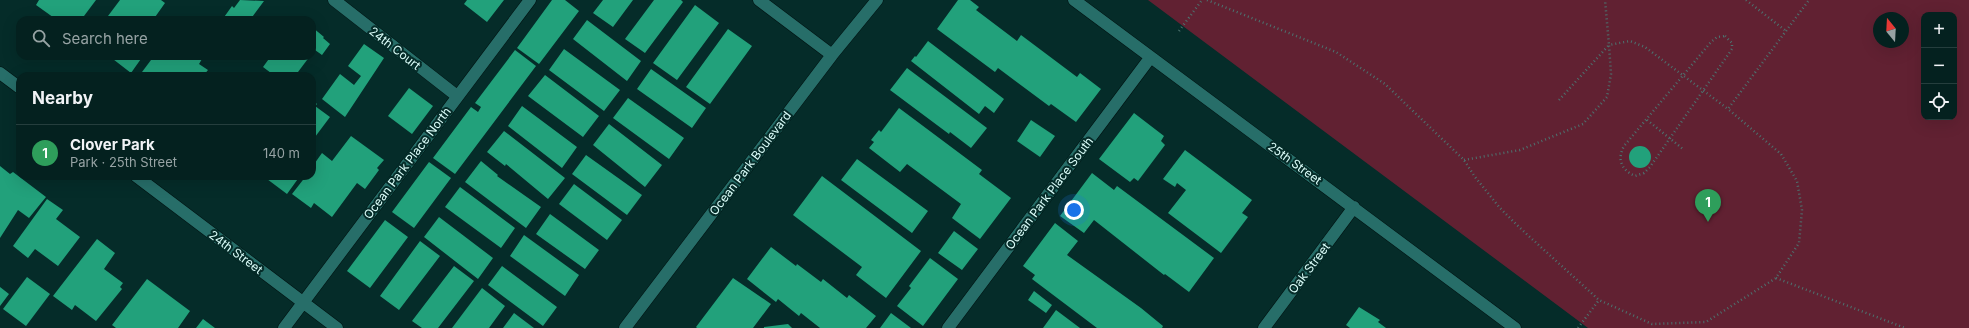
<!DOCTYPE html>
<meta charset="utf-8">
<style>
body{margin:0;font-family:Inter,sans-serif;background:#0d2928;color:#f1f3f6}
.controls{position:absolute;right:12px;top:12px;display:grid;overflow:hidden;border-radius:8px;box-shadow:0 4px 16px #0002}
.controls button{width:36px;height:36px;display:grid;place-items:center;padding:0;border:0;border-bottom:1px solid #253e3d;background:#04211f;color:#f1f3f6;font:20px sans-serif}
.compass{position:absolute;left:1873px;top:12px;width:36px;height:36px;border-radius:50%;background:#04211f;box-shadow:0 4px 16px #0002;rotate:342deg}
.you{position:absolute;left:1074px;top:210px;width:14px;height:14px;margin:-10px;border:3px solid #fff;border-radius:50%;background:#1a73e8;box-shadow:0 0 0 6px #1a73e833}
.badge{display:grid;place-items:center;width:26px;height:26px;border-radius:50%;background:#db2777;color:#fff;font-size:13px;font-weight:700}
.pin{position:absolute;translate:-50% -33px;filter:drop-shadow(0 1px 2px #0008)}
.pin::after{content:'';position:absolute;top:21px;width:14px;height:12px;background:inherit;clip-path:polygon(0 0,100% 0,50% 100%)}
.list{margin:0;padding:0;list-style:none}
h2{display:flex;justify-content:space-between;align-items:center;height:52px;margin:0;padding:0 16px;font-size:17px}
h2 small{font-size:13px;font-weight:400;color:#97a3a4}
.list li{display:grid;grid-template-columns:26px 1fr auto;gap:12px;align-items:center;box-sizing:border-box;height:56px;padding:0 16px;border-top:1px solid #253e3d}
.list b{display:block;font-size:15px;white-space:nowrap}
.list p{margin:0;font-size:13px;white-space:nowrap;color:#97a3a4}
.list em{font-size:13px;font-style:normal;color:#97a3a4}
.icon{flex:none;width:22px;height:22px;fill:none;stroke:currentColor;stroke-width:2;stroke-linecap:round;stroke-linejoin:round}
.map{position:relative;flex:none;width:1969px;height:328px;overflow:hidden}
.search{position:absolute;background:#04211f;box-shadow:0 4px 16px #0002;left:16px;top:16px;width:300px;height:44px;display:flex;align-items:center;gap:10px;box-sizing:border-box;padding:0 14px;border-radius:12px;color:#97a3a4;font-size:15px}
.panel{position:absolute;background:#04211f;box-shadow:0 4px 16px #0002;left:16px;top:72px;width:300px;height:108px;border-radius:12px}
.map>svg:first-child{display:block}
</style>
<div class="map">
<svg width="1969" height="328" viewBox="0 0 1969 328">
<rect width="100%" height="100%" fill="#052c29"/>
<path fill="#612132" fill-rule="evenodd" d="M1148,0H1969V328H1588ZM1924,15H1954V117H1924ZM1879,18H1903V42H1879Z"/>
<path fill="#22a17b" d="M39,0H96L81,20L61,18L57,20L36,5Z
M120,0H161L165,3L153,20H105Z
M240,0L264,1L250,20H222L232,6L234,8Z
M467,0H504L487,22L464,4Z
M552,0H565L579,11L539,64L517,48Z
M603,0H633L613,27L593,13Z
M654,0H681L683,2L645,53L625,39Z
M958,0H970L979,7L976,10L1017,41L1021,35L1077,77L1080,73L1101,89L1076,122L1051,104L1049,106L998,68L995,72L937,29Z
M695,5L719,23L677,80L653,63Z
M587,20L641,61L627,81L573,39Z
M312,27L324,37L323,38L330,44L322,55L315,50L312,53Z
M728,29L752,46L710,104L686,87Z
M928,41L1004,99L994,113L985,106L979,114L911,61L915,56L916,57Z
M364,44L384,58L345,117L322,99L340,74L354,85L361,76L348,66Z
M564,49L620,90L604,111L549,70Z
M515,50L536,66L455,174L433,158L471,107L478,112L481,107L475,103Z
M109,56H143L131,73Z
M154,56H197L202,59L199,64L208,70L203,76H139Z
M271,56H310L295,76H275L263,67Z
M907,68L987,128L971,148L950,132L949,134L890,90Z
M651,69L706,108L692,128L637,89Z
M545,75L599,116L583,137L528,96Z
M409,88L433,106L412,134L388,116Z
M628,98L684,138L669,159L613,118Z
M312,100L317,104L315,106L330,117L312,141Z
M522,106L577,147L562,168L508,126Z
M899,108L982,170L979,174L1011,198L980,239L952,218L961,204L907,164L900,172L869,148L874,142L871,140L879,130L881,132Z
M1134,113L1164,136L1161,141L1165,145L1138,181L1134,178L1130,182L1099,159Z
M1031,120L1055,136L1040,157L1017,141Z
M609,124L662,165L645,187L593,145Z
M504,131L565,178L548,199L506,164L505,166L487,152Z
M351,136L384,160L377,168L379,170L365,189L357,183L332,217L314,203L311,208L292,194L306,176H312V167L322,153L332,161Z
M1629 157a11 11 0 1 1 22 0a11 11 0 1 1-22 0Z
M1185,150L1252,200L1242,213L1248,217L1221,253L1168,213L1186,190L1177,183L1175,187L1163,179Z
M586,155L642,195L627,215L572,174Z
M857,159L928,211L912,233L841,180Z
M481,161L498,175L497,176L541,207L526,228L465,182Z
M429,162L451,178L414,228L392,212Z
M0,166L10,174L13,172L46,197L29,218L18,210L0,238Z
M1092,173L1114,190L1117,186L1214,258L1189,292L1165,274L1164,275L1094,220L1084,233L1060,216Z
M263,176H300L287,194Z
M822,176L921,251L886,298L856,275L862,267L793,215Z
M574,184L622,220L607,240L559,204Z
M460,187L515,228L501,248L445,207Z
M47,199L63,210L56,219L80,237L58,266L35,249L28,258L13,246Z
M550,214L599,250L585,269L536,234Z
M439,217L493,258L478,279L424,237Z
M385,220L408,237L370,288L347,271Z
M1055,223L1078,241L1067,255L1141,308L1163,326L1162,328H1097L1032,279L1035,275L1023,266Z
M954,231L978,249L962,270L938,253Z
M524,235L579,275L565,296L510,256Z
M97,239L115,253L104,269L123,283L120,287L122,289L96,321L75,305L72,310L53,296Z
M420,241L440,256L399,310L380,296Z
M771,247L796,266L797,264L821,282L823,279L847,298L849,295L876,316L866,328H820L801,313L799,316L778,299L776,302L747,279Z
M930,258L958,279L923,326L897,306L911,288L909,286Z
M454,266L474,281L438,328H422L412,321Z
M502,266L557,307L543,326L488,285Z
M27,277L50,294L26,326L3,309Z
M733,278L771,304L753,328H697L696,327Z
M147,279L190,311L178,328H116L112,325Z
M0,287L9,294L0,306Z
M482,288L505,306L489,328H452Z
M1034,291L1052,305L1046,313L1028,300Z
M1359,307L1380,320L1378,322L1386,328H1350L1346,325Z
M1056,310L1080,328H1043Z
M514,313L534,328H503Z
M891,313L911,328H880Z
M203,319L215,328H196Z
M788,324L792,328H764V327Z"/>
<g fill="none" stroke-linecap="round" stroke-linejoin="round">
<defs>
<path id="minor" d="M334,0L457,96
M759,0L832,55
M1074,0L1515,328
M0,73L20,88
M136,176L337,328
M284,328L530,0
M625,328L832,55L877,0
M948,328L1150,58
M1264,328L1354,207"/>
</defs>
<use href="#minor" stroke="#001211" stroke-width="13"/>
<path stroke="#4d726f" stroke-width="2.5" stroke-dasharray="1 3" stroke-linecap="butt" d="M1207,0L1336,52L1385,84L1464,160L1475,177L1500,208L1520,228L1599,300L1652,324L1706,322L1776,278L1799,243L1802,210L1797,181L1781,154L1728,109L1809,0
M1746,0L1786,31
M1179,31L1202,0
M1725,36L1732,43V49L1650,167L1644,173L1635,176C1621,170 1617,159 1624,146L1711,42L1717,37Z
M1559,100L1609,45L1605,0
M1647,120L1683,149
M1464,160L1520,150L1583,124L1607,97L1611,74L1609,45L1630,41L1645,47L1728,109
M1776,278L1905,328
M1578,328L1599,300"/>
<use href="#minor" stroke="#276e69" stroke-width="12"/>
</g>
<g text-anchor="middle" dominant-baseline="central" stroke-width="4" stroke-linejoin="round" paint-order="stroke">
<g font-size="12" fill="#dbfdf9" stroke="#052c29">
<text transform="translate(395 48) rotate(38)">24th Court</text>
<text transform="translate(407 163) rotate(-53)">Ocean Park Place North</text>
<text transform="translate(750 163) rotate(-53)">Ocean Park Boulevard</text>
<text transform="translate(1295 163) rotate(36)">25th Street</text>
<text transform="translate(1049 193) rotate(-53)">Ocean Park Place South</text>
<text transform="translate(236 252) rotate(37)">24th Street</text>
<text transform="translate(1309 268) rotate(-53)">Oak Street</text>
</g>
</g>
</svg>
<div class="controls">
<button>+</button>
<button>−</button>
<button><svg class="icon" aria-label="locate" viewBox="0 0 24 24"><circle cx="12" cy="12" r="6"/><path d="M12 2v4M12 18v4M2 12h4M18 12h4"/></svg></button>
</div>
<svg class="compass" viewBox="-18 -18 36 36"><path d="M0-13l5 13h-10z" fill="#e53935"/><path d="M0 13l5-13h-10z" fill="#97a3a4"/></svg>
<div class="you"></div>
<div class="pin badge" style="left:1708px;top:222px;background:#2e9e5b">1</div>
<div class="search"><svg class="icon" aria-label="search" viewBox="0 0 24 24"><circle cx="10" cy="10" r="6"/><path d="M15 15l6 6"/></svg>Search here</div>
<section class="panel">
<h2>Nearby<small></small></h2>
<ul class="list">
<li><span class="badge" style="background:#2e9e5b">1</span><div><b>Clover Park</b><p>Park · 25th Street</p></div><em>140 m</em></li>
</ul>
</section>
</div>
